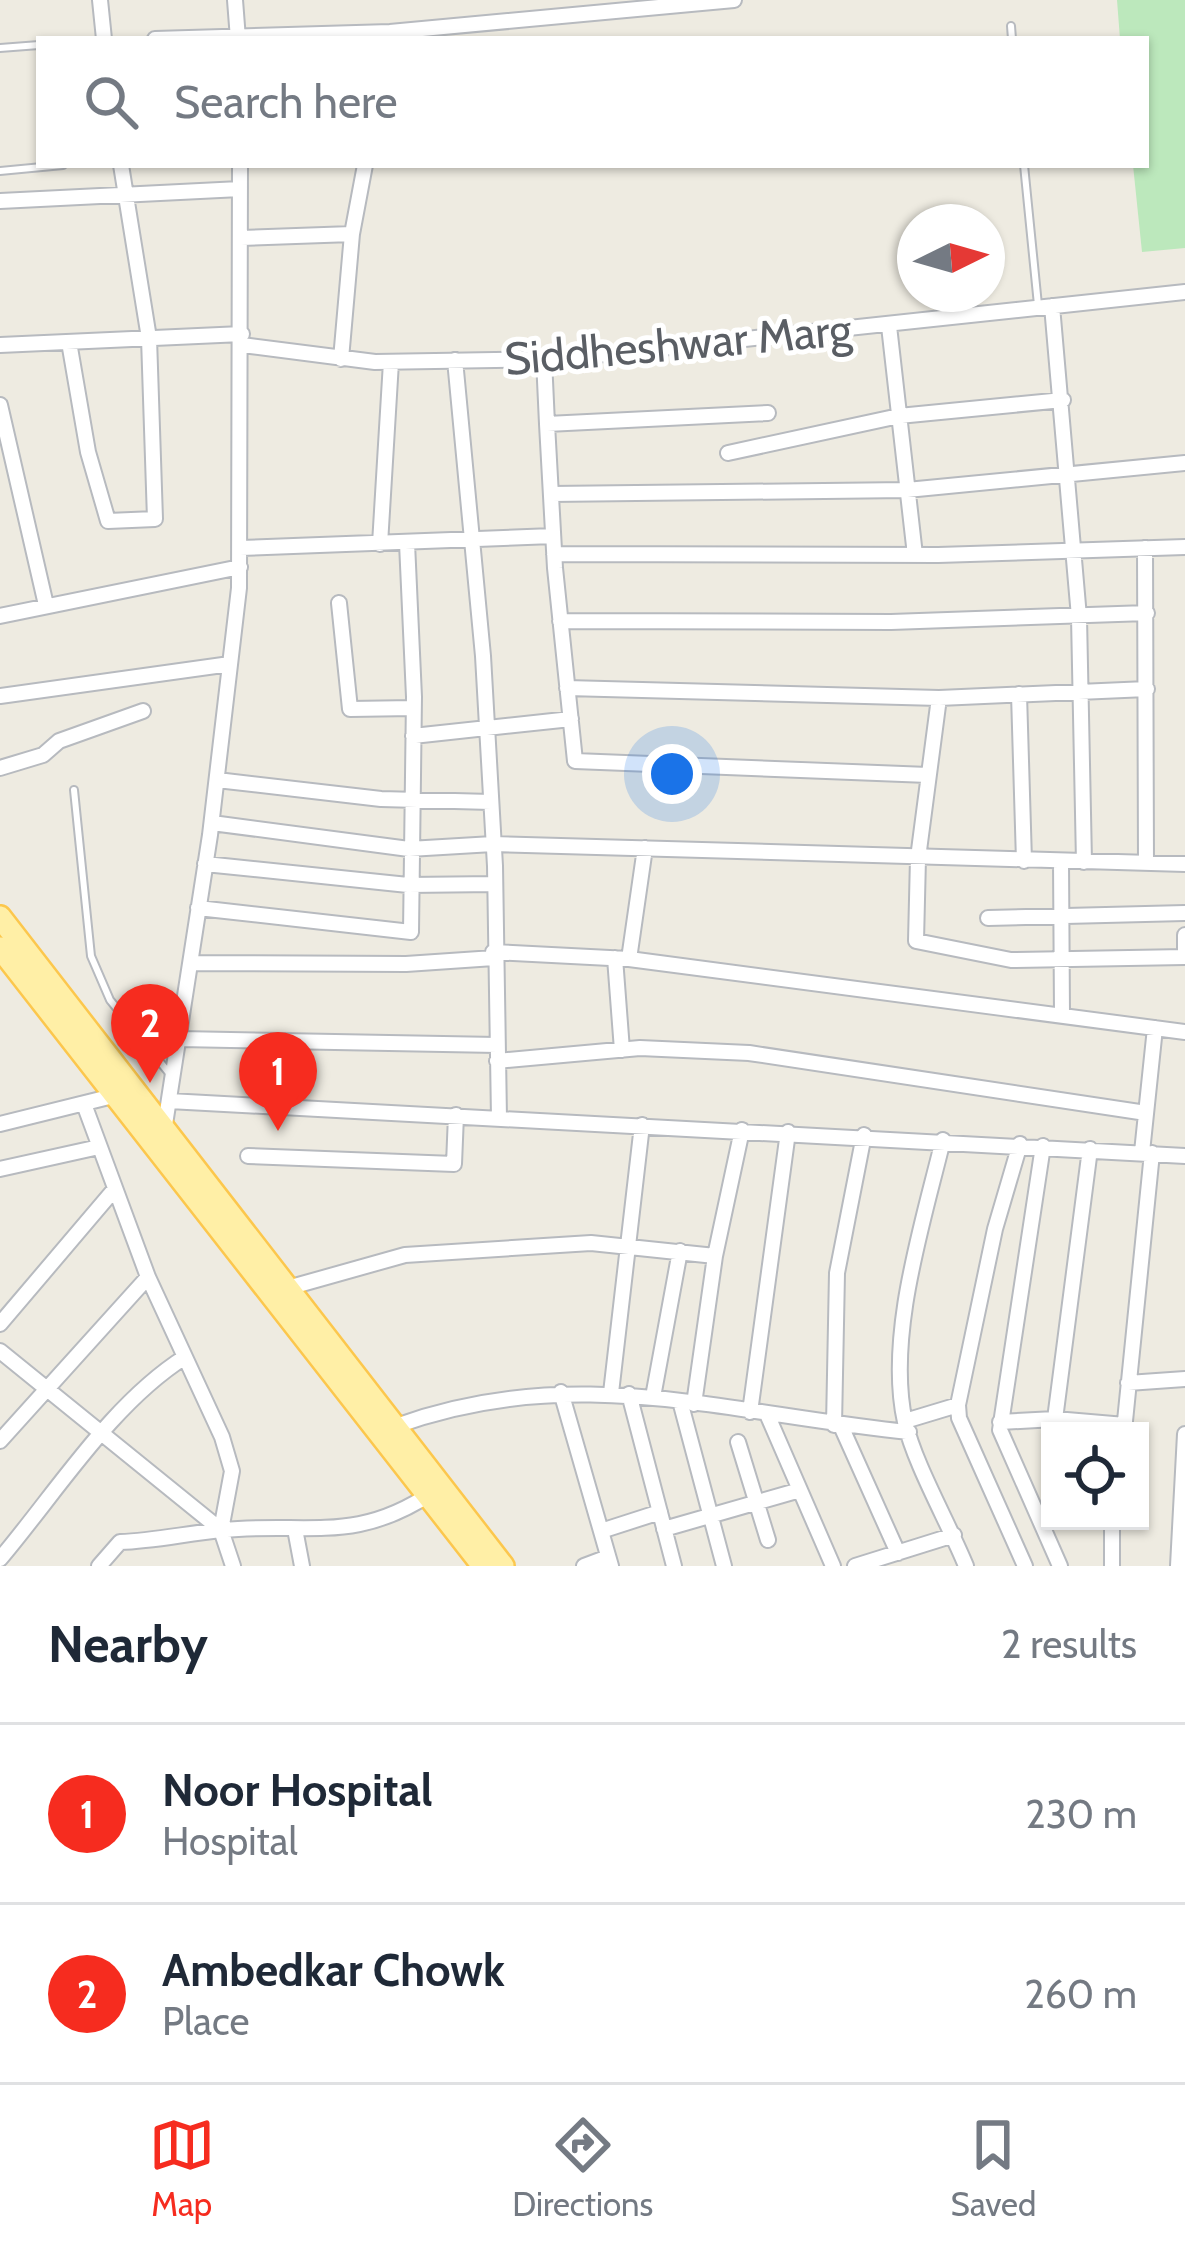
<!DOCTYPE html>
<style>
body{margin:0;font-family:Cabin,sans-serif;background:#f2f2f3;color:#1f2937}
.controls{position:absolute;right:36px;bottom:36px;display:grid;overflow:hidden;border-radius:0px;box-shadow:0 3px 9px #0004}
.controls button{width:108px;height:108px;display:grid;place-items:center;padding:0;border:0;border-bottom:3px solid #e0e1e3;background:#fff;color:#1f2937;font:60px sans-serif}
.compass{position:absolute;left:897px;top:204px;width:108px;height:108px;border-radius:50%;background:#fff;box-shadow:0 3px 9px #0004;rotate:85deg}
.you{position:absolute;left:672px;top:774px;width:42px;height:42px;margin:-30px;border:9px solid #fff;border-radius:50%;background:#1a73e8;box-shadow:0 0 0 18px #1a73e833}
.badge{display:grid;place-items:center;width:78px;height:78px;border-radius:50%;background:#f62c1f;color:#fff;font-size:39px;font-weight:700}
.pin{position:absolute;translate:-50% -99px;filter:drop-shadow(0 3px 6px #0008)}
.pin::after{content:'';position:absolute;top:63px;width:42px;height:36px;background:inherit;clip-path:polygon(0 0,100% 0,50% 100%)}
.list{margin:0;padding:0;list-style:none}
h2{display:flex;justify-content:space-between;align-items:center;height:156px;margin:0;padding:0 48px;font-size:51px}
h2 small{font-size:39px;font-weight:400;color:#747a83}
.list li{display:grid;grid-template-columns:78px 1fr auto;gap:36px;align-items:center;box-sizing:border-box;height:180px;padding:0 48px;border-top:3px solid #e0e1e3}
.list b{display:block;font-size:45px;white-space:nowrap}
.list p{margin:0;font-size:39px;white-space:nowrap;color:#747a83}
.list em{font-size:39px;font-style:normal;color:#747a83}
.icon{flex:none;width:66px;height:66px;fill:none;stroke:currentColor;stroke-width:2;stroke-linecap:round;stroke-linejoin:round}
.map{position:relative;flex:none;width:1185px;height:1566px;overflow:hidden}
.search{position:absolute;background:#fff;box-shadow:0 3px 9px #0004;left:36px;right:36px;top:36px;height:132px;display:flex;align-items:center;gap:30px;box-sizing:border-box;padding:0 42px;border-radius:0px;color:#747a83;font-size:45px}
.sheet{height:516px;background:#fff}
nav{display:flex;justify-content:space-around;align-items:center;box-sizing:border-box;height:168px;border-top:3px solid #e0e1e3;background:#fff;font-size:33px;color:#747a83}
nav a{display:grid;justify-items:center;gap:6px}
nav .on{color:#f62c1f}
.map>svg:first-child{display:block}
</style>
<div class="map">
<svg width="1185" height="1566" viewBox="0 0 1185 1566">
<rect width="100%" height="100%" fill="#eeebe1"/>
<path fill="#bce8bc" d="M1117,0H1185V248L1142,252L1133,165H1146V39H1120Z"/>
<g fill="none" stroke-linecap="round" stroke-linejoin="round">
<defs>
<path id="lane" d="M1011,26L1012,39
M0,48L39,45
M1024,165L1038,305
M0,171L63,165
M74,790L91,956L110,1000L169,1073"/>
<path id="street" d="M100,0L104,39
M235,0L238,39
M155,39L390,32L734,0
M0,201L240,189
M241,238L352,234L365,165
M1052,306L1079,617L1084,862
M889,326L915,555
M69,342L88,452L108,521L155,519L149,338L121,165
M0,345L242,334
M242,345L375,362L559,359L1185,292
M341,359L352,234
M544,359L547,424
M455,360L483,656L495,866L499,1118
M0,405L46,605
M768,413L547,424L555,568L575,761L928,775
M728,453L899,416L1063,400
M551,494L907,490L1185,463
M380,544L391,362
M240,548L553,536
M1145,548L1146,863
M554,554L938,555L1185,547
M339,603L350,709L413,708
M0,616L240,567
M560,621L891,622L1147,613
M567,688L939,698L1147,689
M1019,694L1024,861
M0,696L230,664
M939,698L918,858L916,941L1011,960L1185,957
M413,736L571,719
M0,768L43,755L59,741L143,711
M217,780L381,799L491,802
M212,823L409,849L493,844L1185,864
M1061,862L1062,1014
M205,864L408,885L495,884
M198,908L411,932L414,697L407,543
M988,918L1185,913
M1185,935V951
M493,952L629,959L1185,1032
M615,958L622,1050
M629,959L645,848
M190,963L406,964L494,958
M180,1039L497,1045
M497,1061L640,1048L749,1053L1146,1113
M169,1101L1185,1156
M84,1104L148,1277L222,1437L232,1471L221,1530L233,1566
M0,1124L113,1096
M164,1131L210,835L239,588L240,165
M943,1140C923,1223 886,1337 905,1422C914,1463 949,1524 966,1566
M1020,1144L995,1229L958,1405L959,1418L1025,1566
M1043,1146L1000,1430L1060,1566
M1142,1152L1155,1028
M248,1156L454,1164L456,1115
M0,1169L99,1147
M291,1287L405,1255L591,1243L715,1256
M0,1324L113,1191
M0,1351L221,1530
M1128,1383L1185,1379
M561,1392L611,1566
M611,1393L642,1125
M629,1394L674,1566
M653,1397L680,1251
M680,1401L724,1566
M694,1404L715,1256L742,1130
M750,1412L788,1132
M767,1414L833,1566
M905,1421L958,1405
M1000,1422L1055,1419L1125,1425
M834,1425L837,1273L864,1135
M396,1426C574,1361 728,1414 909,1432
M841,1426L898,1553
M1059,1431L1055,1419L1090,1149
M1124,1431L1152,1153
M0,1441L148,1277
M738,1442L768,1540
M295,1529L302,1566
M664,1529L800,1490
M601,1531L660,1512
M0,1559C56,1493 111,1404 185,1357
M99,1566L120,1542C155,1541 188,1533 223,1530C309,1522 356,1544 433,1492
M584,1566L608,1557
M855,1566L954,1535
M1112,1566V1521
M1178,1566L1185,1434"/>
<path id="primary" d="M0,917L503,1566
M0,948L483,1566"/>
</defs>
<use href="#lane" stroke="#b7babf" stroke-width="10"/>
<use href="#street" stroke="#b7babf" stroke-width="18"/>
<use href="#primary" stroke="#fcc74d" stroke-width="26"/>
<use href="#lane" stroke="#fff" stroke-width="6"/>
<use href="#street" stroke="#fff" stroke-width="14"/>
<use href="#primary" stroke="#ffefa6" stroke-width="21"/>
</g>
<g text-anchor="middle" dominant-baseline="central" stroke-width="10" stroke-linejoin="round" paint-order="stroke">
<g font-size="45" fill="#5a5e64" stroke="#fff">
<text transform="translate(678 344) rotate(-5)">Siddheshwar Marg</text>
</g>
</g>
</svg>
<div class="controls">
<button><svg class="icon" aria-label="locate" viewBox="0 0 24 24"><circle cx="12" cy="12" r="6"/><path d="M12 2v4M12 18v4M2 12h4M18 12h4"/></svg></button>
</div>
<svg class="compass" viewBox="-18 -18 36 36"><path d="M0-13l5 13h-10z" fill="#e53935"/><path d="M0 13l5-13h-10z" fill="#747a83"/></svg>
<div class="you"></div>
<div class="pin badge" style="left:278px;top:1131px">1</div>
<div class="pin badge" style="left:150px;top:1083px">2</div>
<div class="search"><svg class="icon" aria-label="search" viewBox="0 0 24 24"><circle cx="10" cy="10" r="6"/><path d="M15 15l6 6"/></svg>Search here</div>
</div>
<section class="sheet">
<h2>Nearby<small>2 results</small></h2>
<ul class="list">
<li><span class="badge">1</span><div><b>Noor Hospital</b><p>Hospital</p></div><em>230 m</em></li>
<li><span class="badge">2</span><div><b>Ambedkar Chowk</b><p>Place</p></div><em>260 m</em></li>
</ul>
</section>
<nav>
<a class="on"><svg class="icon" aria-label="map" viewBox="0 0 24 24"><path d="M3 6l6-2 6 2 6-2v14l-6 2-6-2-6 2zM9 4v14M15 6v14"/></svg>Map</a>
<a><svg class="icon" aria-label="directions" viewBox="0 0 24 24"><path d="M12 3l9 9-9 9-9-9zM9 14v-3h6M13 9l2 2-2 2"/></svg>Directions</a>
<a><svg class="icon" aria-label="saved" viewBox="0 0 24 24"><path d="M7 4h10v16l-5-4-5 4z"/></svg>Saved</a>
</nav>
